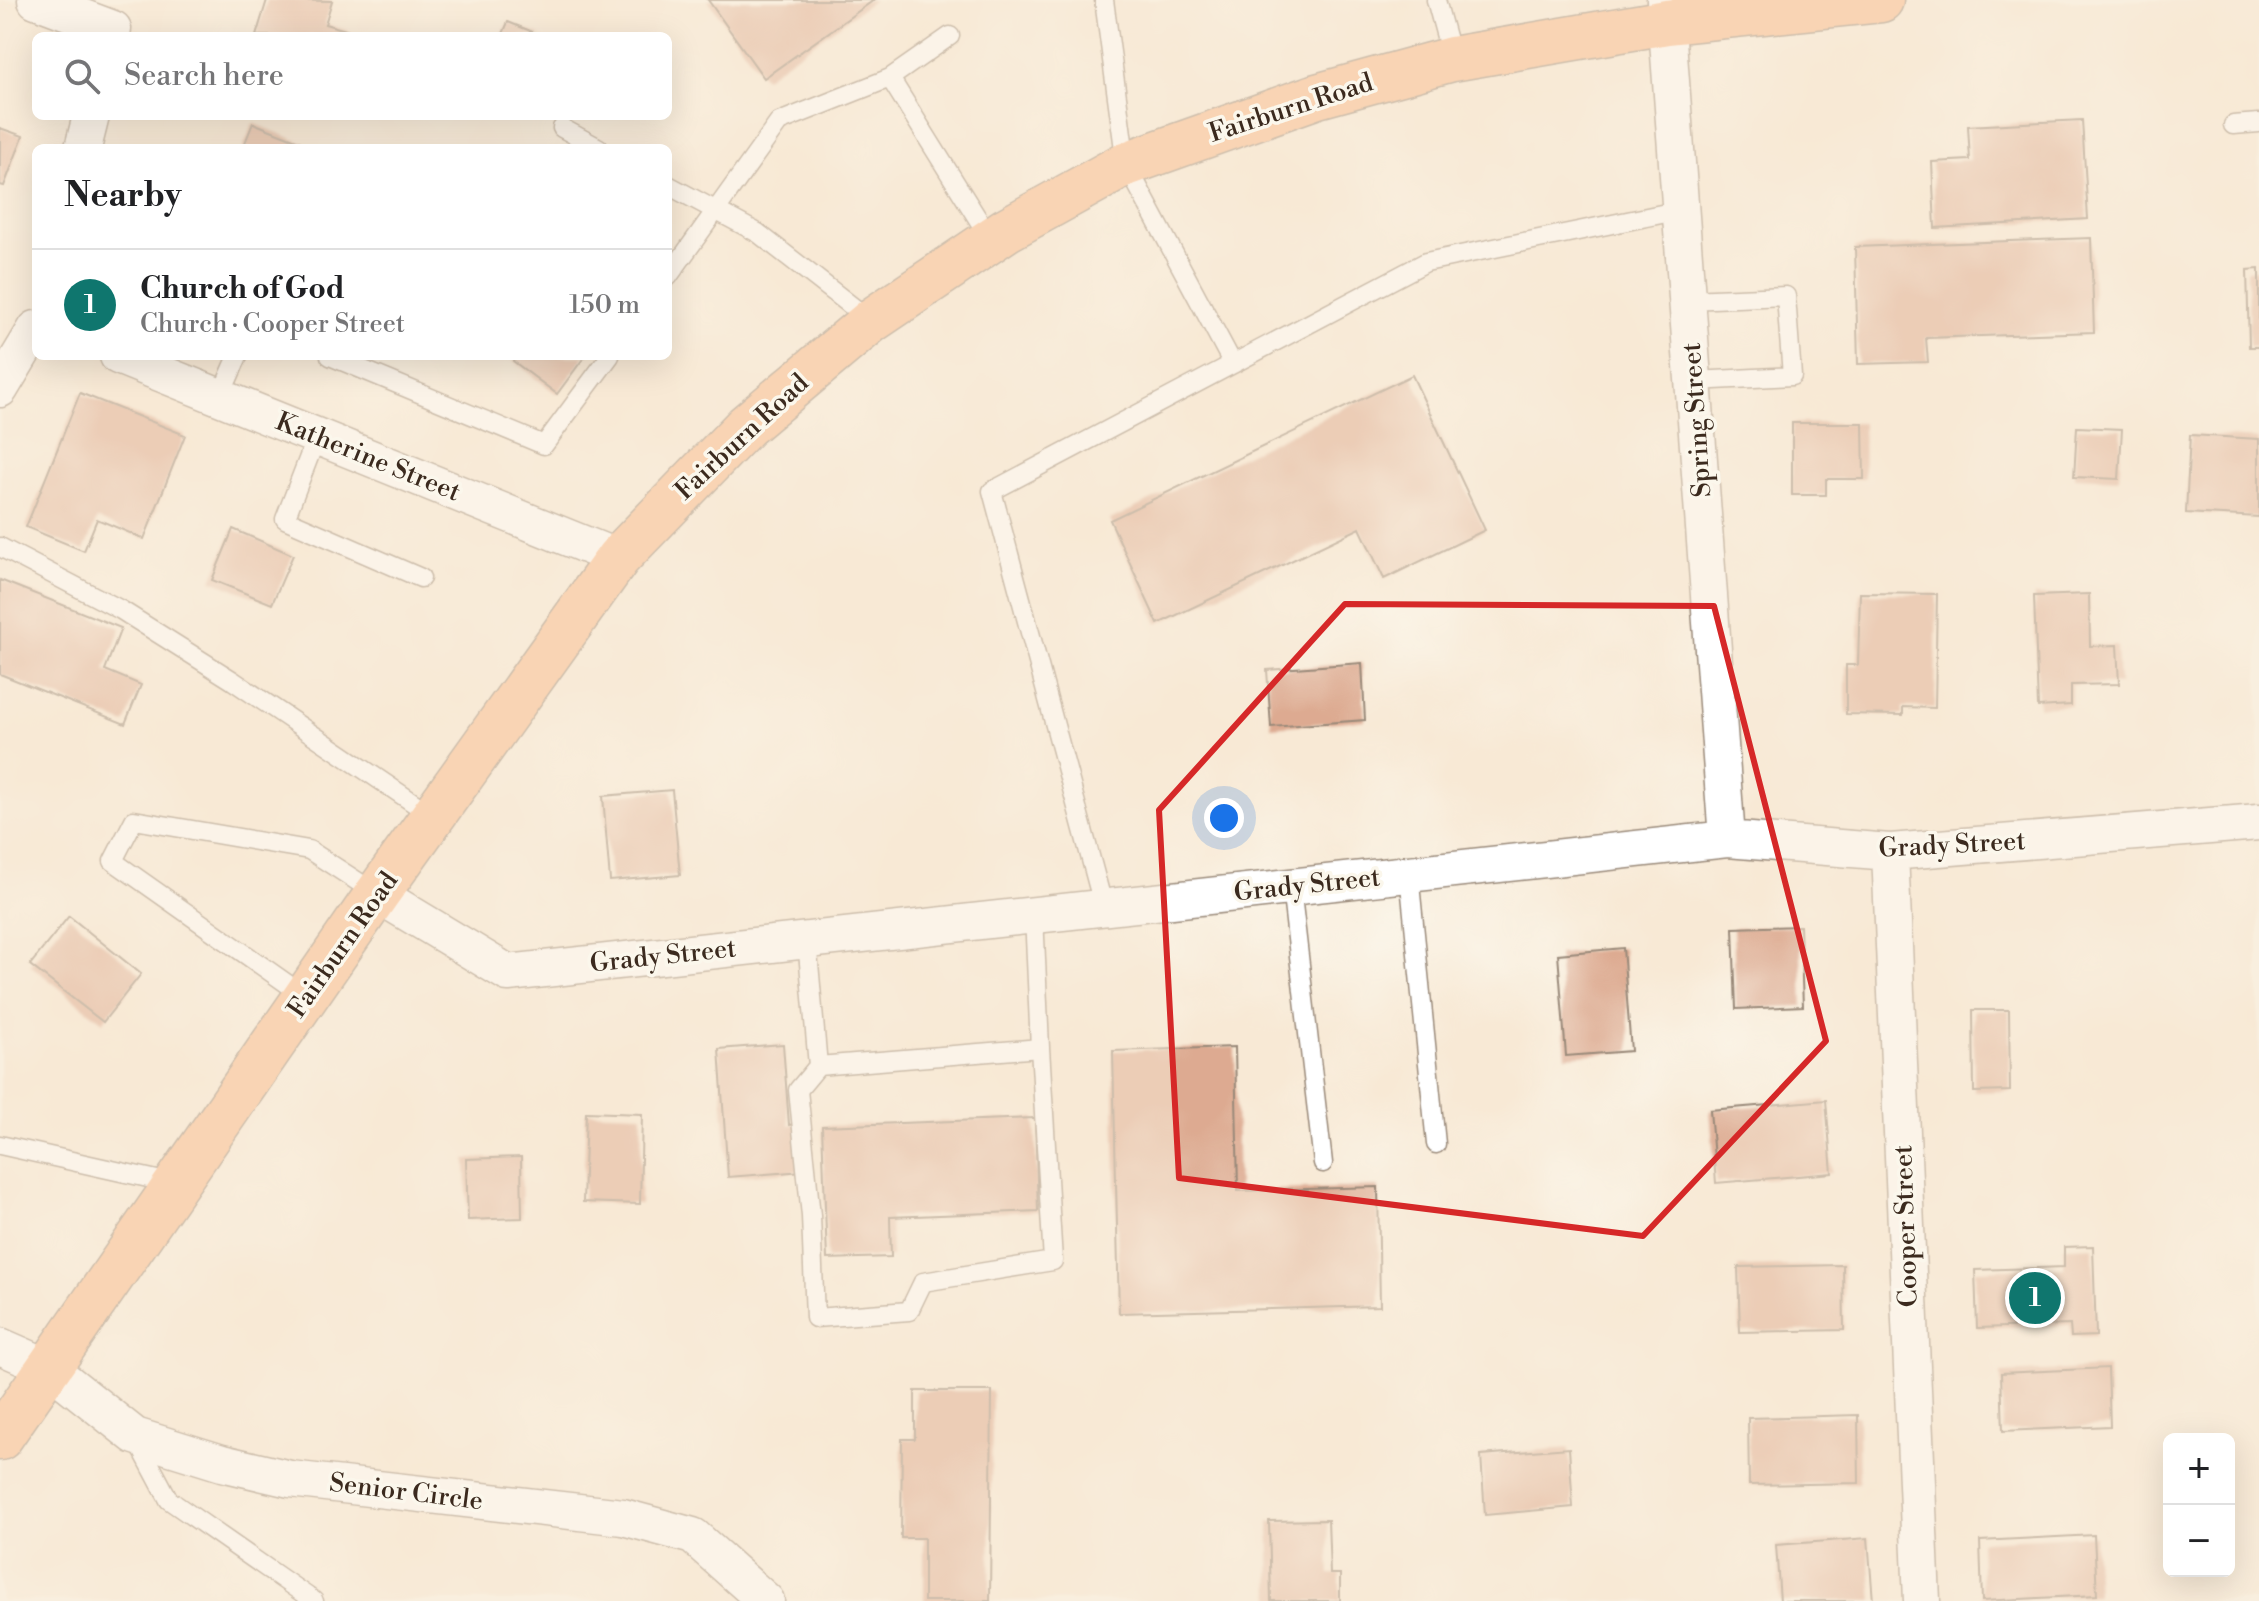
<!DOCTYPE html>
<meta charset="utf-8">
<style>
body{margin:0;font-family:"Libre Bodoni",serif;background:#f6f6f6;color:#202124}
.controls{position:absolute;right:24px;bottom:24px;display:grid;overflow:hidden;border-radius:12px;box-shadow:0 8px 32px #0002}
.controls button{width:72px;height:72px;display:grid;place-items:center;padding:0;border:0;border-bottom:2px solid #e0e0e0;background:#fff;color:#202124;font:40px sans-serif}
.you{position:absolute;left:1224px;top:818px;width:28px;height:28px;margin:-20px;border:6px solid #fff;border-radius:50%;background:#1a73e8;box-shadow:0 0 0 12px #1a73e833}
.badge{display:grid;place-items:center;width:52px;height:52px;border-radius:50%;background:#0f766e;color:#fff;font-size:26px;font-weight:700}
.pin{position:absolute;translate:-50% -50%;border:4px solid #fff;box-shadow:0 2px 8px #0006}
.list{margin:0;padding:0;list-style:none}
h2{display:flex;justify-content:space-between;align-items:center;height:104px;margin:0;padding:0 32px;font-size:34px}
h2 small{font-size:26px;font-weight:400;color:#757577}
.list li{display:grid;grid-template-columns:52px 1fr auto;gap:24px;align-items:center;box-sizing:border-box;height:112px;padding:0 32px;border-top:2px solid #e0e0e0}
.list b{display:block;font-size:30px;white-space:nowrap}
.list p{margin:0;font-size:26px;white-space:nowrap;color:#757577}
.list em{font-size:26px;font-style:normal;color:#757577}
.icon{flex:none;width:44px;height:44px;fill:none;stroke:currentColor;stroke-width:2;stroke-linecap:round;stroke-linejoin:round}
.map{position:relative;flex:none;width:2259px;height:1601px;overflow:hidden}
.search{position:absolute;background:#fff;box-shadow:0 8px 32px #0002;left:32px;top:32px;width:640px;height:88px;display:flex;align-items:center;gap:20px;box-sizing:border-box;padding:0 28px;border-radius:12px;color:#757577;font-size:30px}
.panel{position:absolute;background:#fff;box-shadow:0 8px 32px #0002;left:32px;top:144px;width:640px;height:216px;border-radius:12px}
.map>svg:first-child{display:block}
</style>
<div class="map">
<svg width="2259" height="1601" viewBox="0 0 2259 1601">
<rect width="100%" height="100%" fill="#fbf7ec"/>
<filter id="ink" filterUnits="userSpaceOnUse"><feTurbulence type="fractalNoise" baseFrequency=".0125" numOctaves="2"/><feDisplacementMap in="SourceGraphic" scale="16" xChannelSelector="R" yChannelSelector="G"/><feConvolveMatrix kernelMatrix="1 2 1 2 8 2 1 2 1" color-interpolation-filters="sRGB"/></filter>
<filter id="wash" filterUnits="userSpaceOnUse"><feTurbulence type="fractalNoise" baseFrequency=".006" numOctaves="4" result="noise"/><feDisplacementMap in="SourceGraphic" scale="32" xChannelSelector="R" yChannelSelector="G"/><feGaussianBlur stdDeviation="1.8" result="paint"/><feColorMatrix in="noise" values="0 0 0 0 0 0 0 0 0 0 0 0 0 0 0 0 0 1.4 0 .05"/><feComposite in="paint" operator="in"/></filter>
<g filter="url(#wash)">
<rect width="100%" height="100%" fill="#f8e9d5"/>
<g id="blocks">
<path fill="#ddaa91" d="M267,0L332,1L325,24L349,31L347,36H256Z
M708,0H874L764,78Z
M508,22L543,36H502Z
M2082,120L2088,219L1935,228L1932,162L1970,160L1968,126Z
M253,123L316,148H243Z
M0,128L23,136L4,186L0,185Z
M2091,238L2094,332L1926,338L1928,362L1858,364L1855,247Z
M2259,269V347H2249L2247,270Z
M516,356H585L557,394L513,361Z
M1412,375L1485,530L1384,579L1360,528L1158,624L1110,520Z
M80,393L185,435L144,539L97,519L84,551L26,527Z
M1792,423H1863L1864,479H1826V495H1792Z
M2077,427L2122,429L2119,479L2074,477Z
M2190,435L2259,439V517L2186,513Z
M233,529L293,555L272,604L212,580Z
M0,580L121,628L105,670L141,685L125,724L0,674Z
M1860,593L1937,594L1935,708L1903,707V715L1846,714V665H1858Z
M2089,594L2090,646L2117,645L2119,684L2071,685V705L2038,707L2034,596Z
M1362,663L1365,720L1271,727L1267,670Z
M672,790L680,875L610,881L603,796Z
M69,916L141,974L103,1022L30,965Z
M1800,926L1803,1006L1736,1009L1733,928Z
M1623,948L1631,1051L1566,1056L1558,954Z
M1973,1010H2009L2010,1091L1974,1092Z
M783,1044L789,1125L799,1123L803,1171L728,1177L719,1049Z
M1235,1047L1238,1191L1378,1187L1380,1306L1119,1313L1113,1051Z
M1826,1100L1832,1173L1716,1183L1710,1110Z
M586,1112L642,1114L640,1204L583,1202Z
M1035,1118L1038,1211L890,1217L891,1257L827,1259L822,1126Z
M521,1157L522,1218L468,1220L466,1159Z
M2093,1246L2096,1336L2071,1337L2070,1325L1977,1328L1975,1270L2064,1267V1247Z
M1843,1265L1844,1330L1740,1332L1738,1267Z
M2108,1368L2110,1426L2003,1431L2001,1373Z
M915,1391H992L990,1601H924V1538H901L902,1439H915Z
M1858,1415L1859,1483L1749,1485L1748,1418Z
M1569,1448L1573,1507L1485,1515L1481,1455Z
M1328,1520L1330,1574H1340V1601H1271L1269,1521Z
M2094,1535L2097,1595L1982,1601L1980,1541Z
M1868,1538L1873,1601H1780L1776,1545Z"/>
</g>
</g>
<g filter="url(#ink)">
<use href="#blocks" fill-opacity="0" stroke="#9a8a7a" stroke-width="2"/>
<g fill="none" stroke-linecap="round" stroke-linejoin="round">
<defs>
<path id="service" d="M1104,0L1126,164L1233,364
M1436,0L1452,59
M890,78L991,240
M2233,125L2259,123
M562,128L599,148
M668,185L758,233L871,321
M668,277L779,122L890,78L950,36
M1688,300L1786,296L1792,376L1694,381
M330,356L544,445L610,356
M220,397L238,356
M317,436L285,519L421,578
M0,547L121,610L232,680L433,816
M1409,874L1436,1144
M1291,887L1323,1163
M1104,908L992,491L1426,262L1681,210
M807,940L818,1066L1040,1048L1034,915
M306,997L113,861L134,820L309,850L377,894
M818,1066L798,1090L811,1216L815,1318L909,1311L923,1282L1053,1261L1040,1048
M0,1145L175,1184
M136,1438L169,1500L314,1601"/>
<path id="minor" d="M36,0L113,29
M1665,0L1727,839
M83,148L91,116
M118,356L618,558
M0,389L36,329
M1890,852L1922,1601
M377,894L508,973L1727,839L1890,852L2259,822
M0,1346L48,1367L135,1436L222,1463L290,1479L623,1517L693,1536L766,1601"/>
<path id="primary" d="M0,1438L377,894L618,558L746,426L871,321L1006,230L1126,164L1317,96L1452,59L1667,22L1881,0"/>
</defs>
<use href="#service" stroke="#9a8a7a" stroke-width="21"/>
<use href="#minor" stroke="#9a8a7a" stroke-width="39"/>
<use href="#primary" stroke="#9a8a7a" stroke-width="47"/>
<use href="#service" stroke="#fff" stroke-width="18"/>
<use href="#minor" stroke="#fff" stroke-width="36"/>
<use href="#primary" stroke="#fbbb8c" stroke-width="44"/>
</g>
</g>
<path d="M0 0H2259V1601H0ZM1345,604L1714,606L1826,1041L1643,1236L1179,1178L1159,810Z" fill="#f8e9d5" fill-opacity=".55" fill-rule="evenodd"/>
<path fill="none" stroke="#d62828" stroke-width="6" stroke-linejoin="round" d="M1345,604L1714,606L1826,1041L1643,1236L1179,1178L1159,810Z"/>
<g text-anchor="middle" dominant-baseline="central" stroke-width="7" stroke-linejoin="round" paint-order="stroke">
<g font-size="26" fill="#3b2a1e" stroke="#fbf7ec">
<text transform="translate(1291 108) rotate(-18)">Fairburn Road</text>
<text transform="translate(1697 420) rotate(-94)">Spring Street</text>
<text transform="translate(742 437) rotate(-43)">Fairburn Road</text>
<text transform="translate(368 457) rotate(22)">Katherine Street</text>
<text transform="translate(1952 845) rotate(-3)">Grady Street</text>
<text transform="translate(1307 885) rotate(-6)">Grady Street</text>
<text transform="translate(343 945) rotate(-55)">Fairburn Road</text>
<text transform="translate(663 956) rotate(-6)">Grady Street</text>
<text transform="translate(1906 1226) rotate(-92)">Cooper Street</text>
<text transform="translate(406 1492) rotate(7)">Senior Circle</text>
</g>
</g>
</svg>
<div class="controls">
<button>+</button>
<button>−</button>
</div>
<div class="you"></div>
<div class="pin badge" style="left:2035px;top:1298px">1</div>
<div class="search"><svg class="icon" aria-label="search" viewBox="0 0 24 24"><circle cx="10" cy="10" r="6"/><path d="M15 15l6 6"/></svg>Search here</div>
<section class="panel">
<h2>Nearby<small></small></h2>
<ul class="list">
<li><span class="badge">1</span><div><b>Church of God</b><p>Church · Cooper Street</p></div><em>150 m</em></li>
</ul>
</section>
</div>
